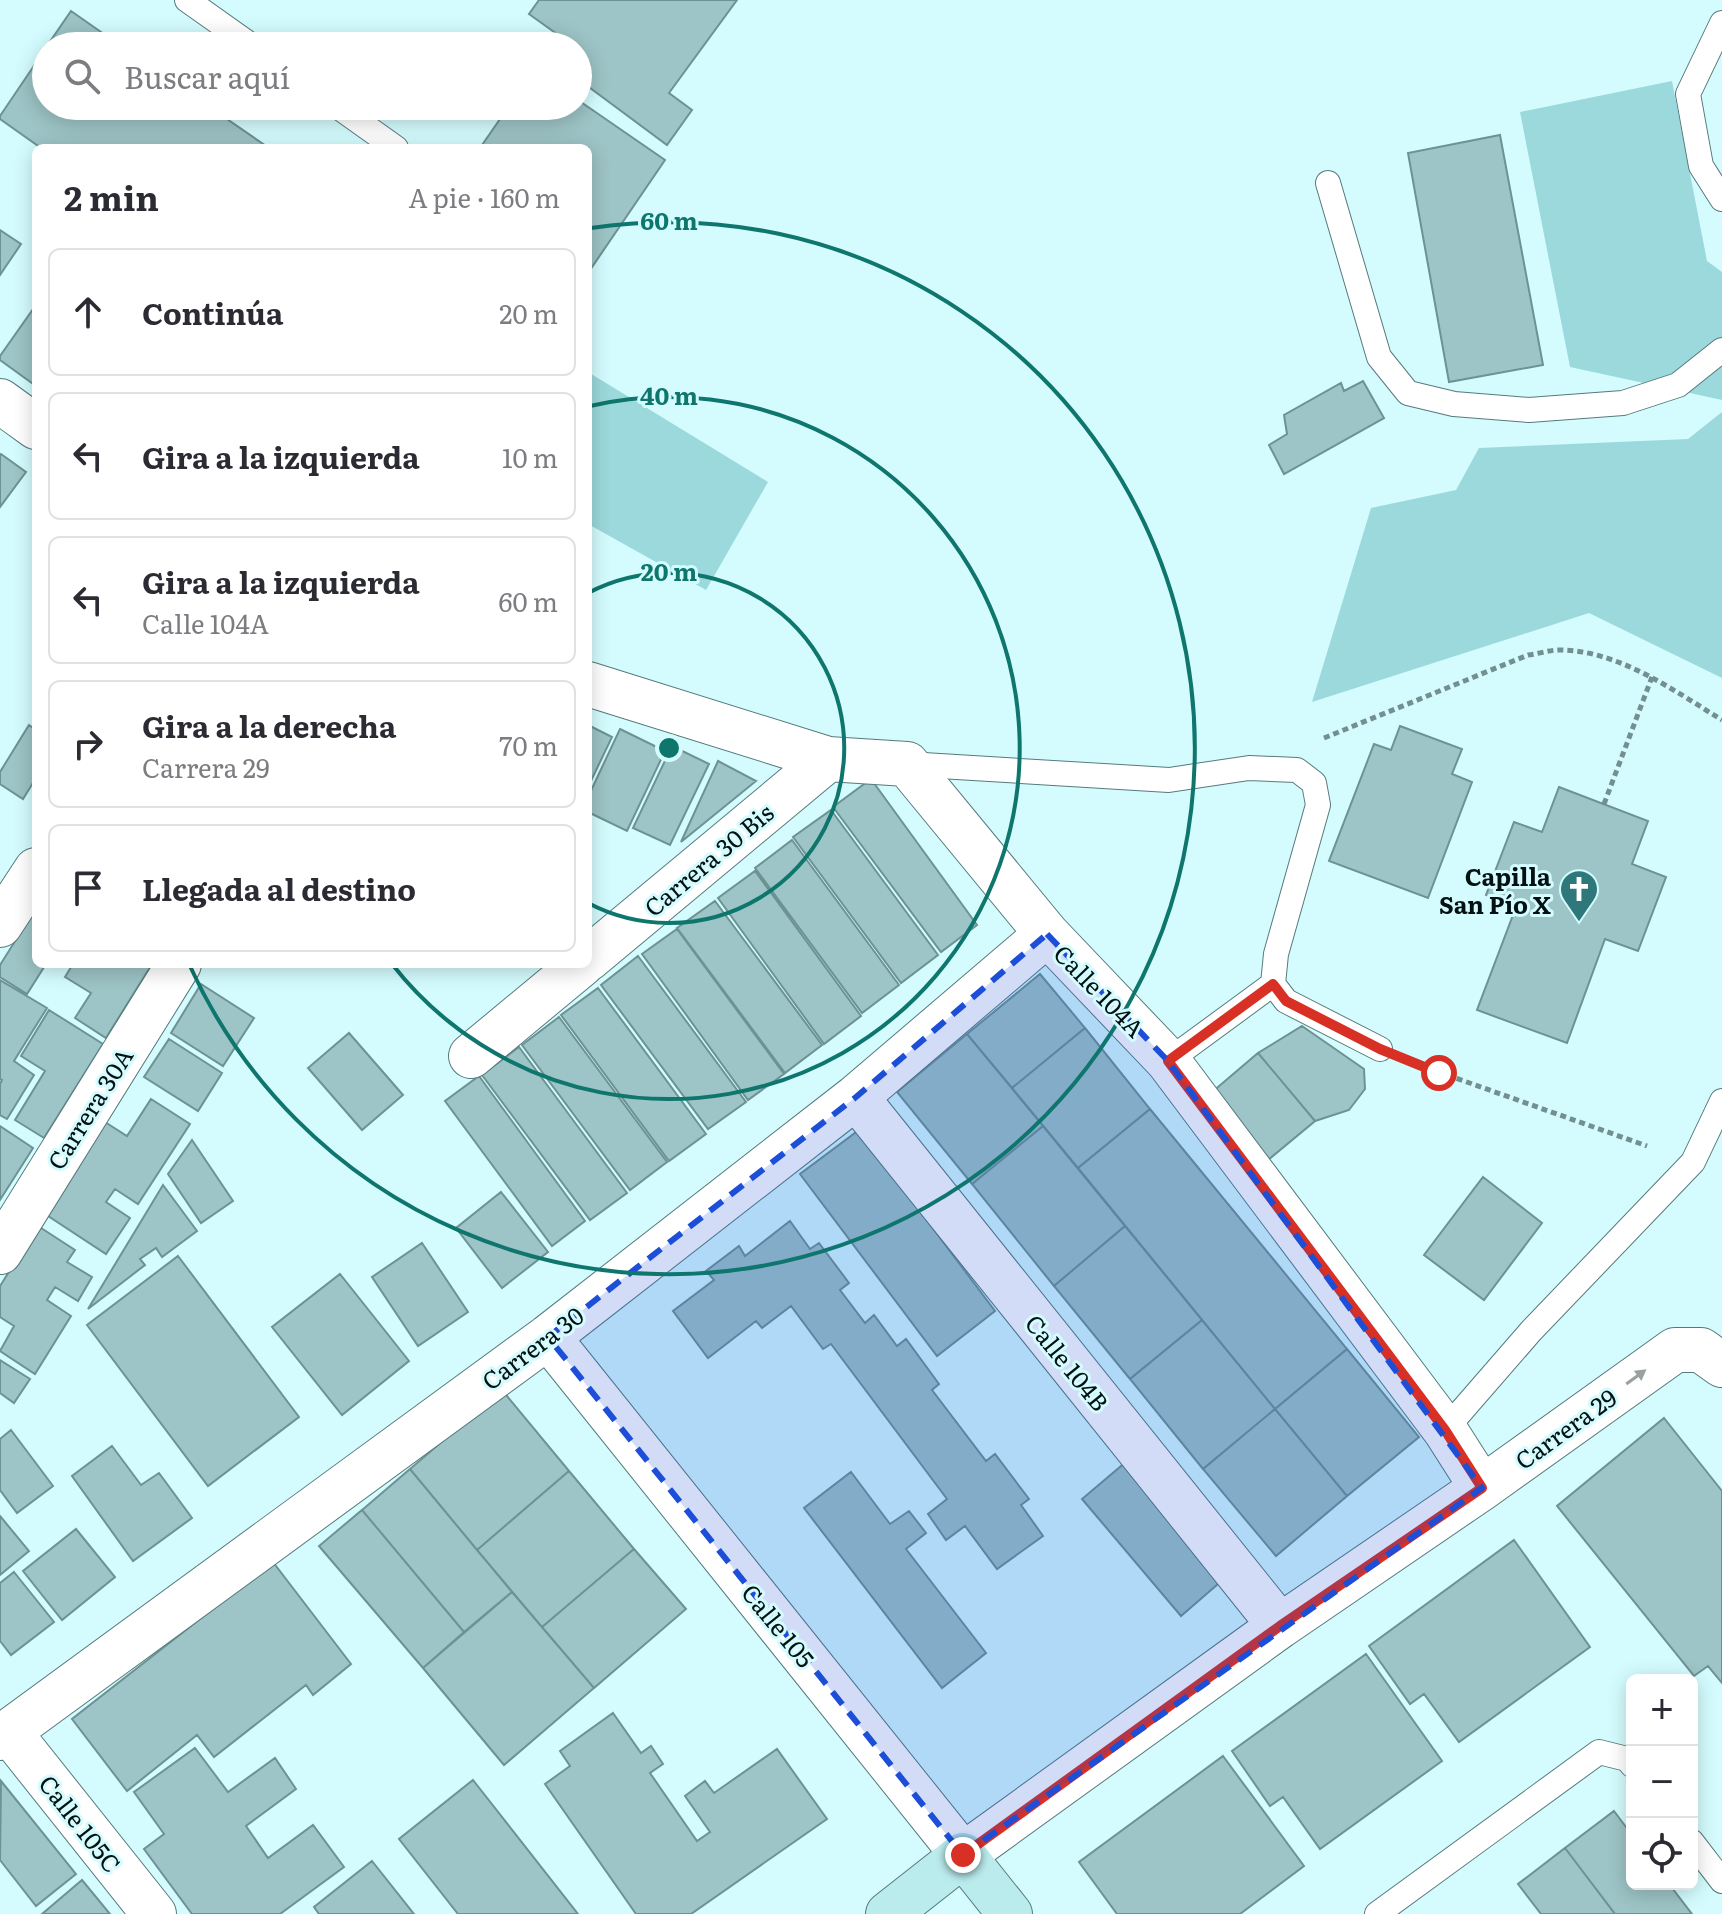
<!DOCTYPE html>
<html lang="es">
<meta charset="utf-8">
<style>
body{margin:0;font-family:Literata,serif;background:#f7f7f7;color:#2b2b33}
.controls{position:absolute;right:24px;bottom:24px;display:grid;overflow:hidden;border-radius:12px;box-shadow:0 4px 20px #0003}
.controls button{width:72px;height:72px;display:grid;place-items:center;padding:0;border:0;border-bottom:2px solid #e1e1e2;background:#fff;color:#2b2b33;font:40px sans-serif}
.stop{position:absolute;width:24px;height:24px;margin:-18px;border:6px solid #d93025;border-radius:50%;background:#fff}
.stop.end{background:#d93025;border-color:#fff;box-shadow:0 2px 8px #0008}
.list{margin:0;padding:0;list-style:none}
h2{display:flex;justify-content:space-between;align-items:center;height:104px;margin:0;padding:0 32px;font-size:34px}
h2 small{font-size:26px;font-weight:400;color:#7c7c81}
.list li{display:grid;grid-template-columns:52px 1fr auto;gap:24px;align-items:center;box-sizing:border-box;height:128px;margin:0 16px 16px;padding:0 16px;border:2px solid #e1e1e2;border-radius:12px}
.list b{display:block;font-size:30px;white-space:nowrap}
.list p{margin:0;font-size:26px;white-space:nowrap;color:#7c7c81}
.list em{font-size:26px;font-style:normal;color:#7c7c81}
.icon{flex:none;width:44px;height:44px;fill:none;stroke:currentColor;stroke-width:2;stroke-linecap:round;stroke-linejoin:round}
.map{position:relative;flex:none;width:1722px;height:1914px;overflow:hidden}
.search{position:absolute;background:#fff;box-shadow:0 4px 20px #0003;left:32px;top:32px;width:560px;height:88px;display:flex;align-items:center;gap:20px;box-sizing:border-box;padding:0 28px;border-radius:44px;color:#7c7c81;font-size:30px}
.panel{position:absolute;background:#fff;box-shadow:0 4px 20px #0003;left:32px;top:144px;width:560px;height:824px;border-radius:12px}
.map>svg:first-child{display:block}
</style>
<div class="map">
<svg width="1722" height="1914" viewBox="0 0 1722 1914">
<rect width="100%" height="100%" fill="#d4fcfe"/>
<path fill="#9cd9dc" d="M1672,81L1707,261L1722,272V400L1570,367L1520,112Z
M588,372L768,482L706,590L588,524Z
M1722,412V678L1589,613L1312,702L1371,508L1456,490L1479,448L1688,439Z"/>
<path fill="#9dc4c6" stroke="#6d9294" stroke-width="2" d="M539,0H737L669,93L692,110L667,145L578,79V46H555L561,37L529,14Z
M71,11L121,46H47Z
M46,48V106H208L269,148H41L0,119V116Z
M578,100L665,160L588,273V148H480L509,106H578Z
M1500,135L1543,365L1449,382L1408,153Z
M0,230L21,244L0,275Z
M36,305V386L0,360V356Z
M1363,381L1384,418L1284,474L1269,445L1287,434L1284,415L1341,383L1344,391Z
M1,454L26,472L0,507V455Z
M29,725L36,730V778L23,799L0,784V772Z
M588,725L612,737L588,787Z
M1400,726L1462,749L1452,774L1472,782L1428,898L1329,861L1374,744L1391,750Z
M620,729L665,751L627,831L588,812V797Z
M672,746L709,764L670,845L633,828Z
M718,761L756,781L681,842Z
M871,779L977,925L941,952L833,807Z
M1559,787L1648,821L1632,864L1666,877L1638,951L1605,939L1567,1043L1477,1010L1516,907L1486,895L1514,822L1542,832Z
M831,810L938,955L901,983L793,837Z
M792,840L899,985L862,1013L755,868Z
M755,871L861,1016L824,1044L718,898Z
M715,901L822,1045L785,1073L677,928Z
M36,908V964H46L27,994L0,977V965Z
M677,929L784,1074L748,1100L642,954Z
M638,956L746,1102L708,1129L601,985Z
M73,964H152L106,1038L75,1018L91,993L65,977Z
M1040,974L1085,1028L1012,1088L967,1034Z
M0,980L47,1008L14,1061L34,1075L7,1119L0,1115V1084L2,1080L0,1079Z
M201,984L254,1018L223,1066L171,1033Z
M598,988L706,1134L669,1161L561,1015Z
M49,1010L103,1044L44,1138L15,1120L45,1071L21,1056Z
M559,1017L667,1162L630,1190L522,1045Z
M1302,1026L1364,1069L1365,1089L1349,1110L1315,1121L1258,1053Z
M1085,1028L1150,1109L1078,1168L1012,1088Z
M349,1033L403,1095L362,1130L308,1068Z
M967,1034L1043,1126L972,1184L897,1092Z
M169,1039L222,1073L198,1111L144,1077Z
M519,1047L627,1193L590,1220L482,1075Z
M1258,1053L1315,1121L1262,1165L1205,1098Z
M479,1076L585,1221L552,1246L445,1101Z
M151,1099L190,1124L138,1204L115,1189L106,1202L130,1218L106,1254L45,1214L105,1122L127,1136Z
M1150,1109L1347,1349L1275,1409L1078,1168Z
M0,1126L33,1148L0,1200Z
M1043,1126L1125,1226L1054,1286L972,1184Z
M859,1130L995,1311L937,1356L800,1174Z
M192,1140L233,1201L201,1223L168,1174Z
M1483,1177L1542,1223L1484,1300L1424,1255Z
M163,1185L197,1231L162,1257L156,1248L140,1259L145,1265L88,1309Z
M501,1192L548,1252L502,1288L456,1228Z
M790,1221L810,1249L819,1243L849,1283L840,1290L865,1323L874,1315L897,1346L906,1339L939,1384L932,1390L986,1461L995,1454L1029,1499L1021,1505L1043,1536L997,1569L965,1526L946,1540L928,1514L947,1499L831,1344L823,1349L791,1306L762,1328L756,1321L708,1358L673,1311L714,1280L706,1271L739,1246L745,1256Z
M38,1226L75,1250L67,1262L92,1277L78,1301L55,1287L47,1300L71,1316L35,1374L0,1351L14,1326L0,1317V1286Z
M1125,1226L1202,1320L1130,1379L1054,1286Z
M422,1243L468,1312L418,1346L372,1277Z
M178,1256L299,1417L208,1486L87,1325Z
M340,1274L409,1361L342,1415L272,1327Z
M1202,1320L1275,1409L1203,1469L1130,1379Z
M1347,1349L1419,1437L1347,1496L1275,1409Z
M0,1360L30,1379L14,1403L0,1393Z
M502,1390L569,1471L477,1550L410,1469Z
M1275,1409L1347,1496L1276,1556L1203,1469Z
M1664,1418L1722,1491V1683L1708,1666L1694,1676L1557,1506Z
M11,1430L53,1486L17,1513L0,1490V1439Z
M112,1446L141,1485L159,1473L192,1518L133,1561L72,1476Z
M1127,1461L1225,1578L1181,1616L1082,1499Z
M410,1469L512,1592L464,1632L362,1510Z
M569,1471L634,1549L542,1627L477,1550Z
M851,1472L890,1524L909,1511L926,1533L906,1549L986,1653L942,1688L804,1508Z
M362,1510L464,1632L423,1668L319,1546Z
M0,1516L29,1551L0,1575Z
M76,1529L115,1577L62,1620L23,1571Z
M1514,1540L1590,1647L1459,1742L1424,1694L1410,1704L1369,1646Z
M634,1549L686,1609L594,1688L542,1627Z
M273,1562L351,1664L313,1695L306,1685L214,1757L197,1735L127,1791L72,1719Z
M14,1572L54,1622L11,1655L0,1641V1583Z
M512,1592L594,1688L504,1765L423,1668Z
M1366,1654L1442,1761L1320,1849L1283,1797L1270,1806L1232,1751Z
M613,1713L641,1753L651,1746L663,1764L650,1773L697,1841L710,1832L685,1796L705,1781L714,1793L777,1749L827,1819L691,1914H636L545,1784L570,1766L560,1751Z
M195,1748L228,1792L275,1758L296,1789L246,1826L268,1858L313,1825L344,1867L280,1914H192L144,1849L164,1834L134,1792Z
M1223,1756L1304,1866L1240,1914H1117L1079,1862Z
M473,1780L578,1914H458L399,1839Z
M1,1781L76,1874L36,1906L0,1860Z
M1614,1811L1632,1835V1884H1669L1692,1914H1615L1565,1848Z
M1565,1848L1615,1914H1541L1518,1884Z
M372,1861L414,1914H319L314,1907Z
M82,1880L110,1914H42Z"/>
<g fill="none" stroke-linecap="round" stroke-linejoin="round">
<defs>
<path id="lane" d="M187,0L252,46
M1722,23L1688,94L1701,166L1722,199
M337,106L396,148
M1328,183L1379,357L1408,393L1454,404L1529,410L1623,403L1678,385L1722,350
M907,764L1169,780L1249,768L1297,770L1314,783L1318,805L1276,954L1273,984L1286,1001L1380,1049
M1168,1061L1273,984
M1445,1430L1531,1331L1693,1162L1722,1101
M1692,1842L1722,1881
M1377,1914L1599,1752L1627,1759L1632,1765"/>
<path id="street" d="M0,401L36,427
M588,684L828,759L907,764L1047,934L1168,1061L1445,1430L1482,1488
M0,925L36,870
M588,959L828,759
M471,1056L582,964
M856,1097L1280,1626
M0,1252L179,964
M548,1337L963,1855L1280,1626L1482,1488L1675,1350H1701L1722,1365
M9,1732L154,1914
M0,1738L548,1337L856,1097L1047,934"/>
<path id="secondary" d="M888,1914L963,1855L1010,1914"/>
</defs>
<use href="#lane" stroke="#567a7c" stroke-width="26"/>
<use href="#street" stroke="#567a7c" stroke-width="46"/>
<use href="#secondary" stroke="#567a7c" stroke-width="46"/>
<path stroke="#738f90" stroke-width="5" stroke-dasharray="6 4" stroke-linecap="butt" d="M1324,738L1528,655C1538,654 1549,650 1559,650C1618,650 1673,690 1722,720
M1604,804L1652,677
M1419,1065L1647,1146"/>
<use href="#lane" stroke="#fff" stroke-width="24"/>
<use href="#street" stroke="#fff" stroke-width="44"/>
<use href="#secondary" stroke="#baebed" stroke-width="44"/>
</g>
<defs><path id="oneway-solid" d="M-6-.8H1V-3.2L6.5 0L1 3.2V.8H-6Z" transform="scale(2)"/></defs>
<use fill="#9ba0a0" href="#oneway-solid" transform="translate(1636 1377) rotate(-36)"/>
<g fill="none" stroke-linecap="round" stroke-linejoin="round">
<path stroke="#d93025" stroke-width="10" d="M963,1855L1280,1626L1482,1488L1445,1430L1168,1061L1273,984L1286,1001L1380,1049L1439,1073"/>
</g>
<path fill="#1d4ed8" fill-opacity="0.2" stroke="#1d4ed8" stroke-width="6" stroke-dasharray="16 10" stroke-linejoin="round" d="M1047,934L1168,1061L1482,1488L963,1855L548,1337L856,1097Z"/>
<g fill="none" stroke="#0f766e" stroke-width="4">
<path d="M588 593A175 175 0 1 1 588 903"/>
<path d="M590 406A351 351 0 1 1 392 964"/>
<path d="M591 228A526 526 0 1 1 190 966"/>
</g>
<defs>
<symbol id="church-pin" viewBox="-11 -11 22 30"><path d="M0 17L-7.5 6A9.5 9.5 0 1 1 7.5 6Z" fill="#2e787c" stroke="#d4fcfe"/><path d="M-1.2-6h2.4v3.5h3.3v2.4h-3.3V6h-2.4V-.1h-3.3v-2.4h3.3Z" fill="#fff"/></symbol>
</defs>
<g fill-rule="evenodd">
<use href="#church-pin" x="1557" y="867" width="44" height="60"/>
</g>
<g text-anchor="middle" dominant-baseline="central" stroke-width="6" stroke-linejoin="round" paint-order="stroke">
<g font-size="24" fill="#041112" stroke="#d4fcfe">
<text transform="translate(708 859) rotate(-40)">Carrera 30 Bis</text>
<text transform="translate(1100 990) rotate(46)">Calle 104A</text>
<text transform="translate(89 1108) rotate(-58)">Carrera 30A</text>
<text transform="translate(532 1347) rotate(-37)">Carrera 30</text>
<text transform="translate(1068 1362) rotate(51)">Calle 104B</text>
<text transform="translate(1565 1428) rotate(-36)">Carrera 29</text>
<text transform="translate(779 1625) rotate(51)">Calle 105</text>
<text transform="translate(81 1823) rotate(52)">Calle 105C</text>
</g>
<g font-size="24" font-weight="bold" fill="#041112" stroke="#d4fcfe" text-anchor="end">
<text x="1551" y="875">Capilla<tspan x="1551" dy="28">San Pío X</tspan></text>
</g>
</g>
<circle cx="669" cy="748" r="12" fill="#0f766e" stroke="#d4fcfe" stroke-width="4"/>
<g font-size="24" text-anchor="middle" font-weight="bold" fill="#0f766e" stroke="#d4fcfe" stroke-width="6" stroke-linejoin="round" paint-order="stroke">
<text x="669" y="230">60 m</text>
<text x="669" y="405">40 m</text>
<text x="669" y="581">20 m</text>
</g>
</svg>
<div class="controls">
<button>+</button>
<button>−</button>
<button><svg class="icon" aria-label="locate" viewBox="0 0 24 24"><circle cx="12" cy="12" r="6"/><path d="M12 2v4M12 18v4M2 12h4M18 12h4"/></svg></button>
</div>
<div class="stop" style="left:1439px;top:1073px"></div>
<div class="stop end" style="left:963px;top:1855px"></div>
<div class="search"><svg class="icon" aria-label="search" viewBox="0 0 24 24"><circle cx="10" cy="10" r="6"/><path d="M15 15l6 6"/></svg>Buscar aquí</div>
<section class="panel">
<h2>2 min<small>A pie · 160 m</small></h2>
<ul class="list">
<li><svg class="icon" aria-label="ahead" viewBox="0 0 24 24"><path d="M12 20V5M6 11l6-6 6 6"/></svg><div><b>Continúa</b></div><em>20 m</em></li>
<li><svg class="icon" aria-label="left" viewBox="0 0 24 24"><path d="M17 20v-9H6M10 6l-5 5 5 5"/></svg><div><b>Gira a la izquierda</b></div><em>10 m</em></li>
<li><svg class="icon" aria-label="left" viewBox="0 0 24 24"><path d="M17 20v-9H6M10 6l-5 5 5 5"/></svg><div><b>Gira a la izquierda</b><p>Calle 104A</p></div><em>60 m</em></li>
<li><svg class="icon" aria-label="right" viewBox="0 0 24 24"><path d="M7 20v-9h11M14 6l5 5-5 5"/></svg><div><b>Gira a la derecha</b><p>Carrera 29</p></div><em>70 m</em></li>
<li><svg class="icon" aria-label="arrive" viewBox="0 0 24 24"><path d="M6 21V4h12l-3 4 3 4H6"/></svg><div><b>Llegada al destino</b></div></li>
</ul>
</section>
</div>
